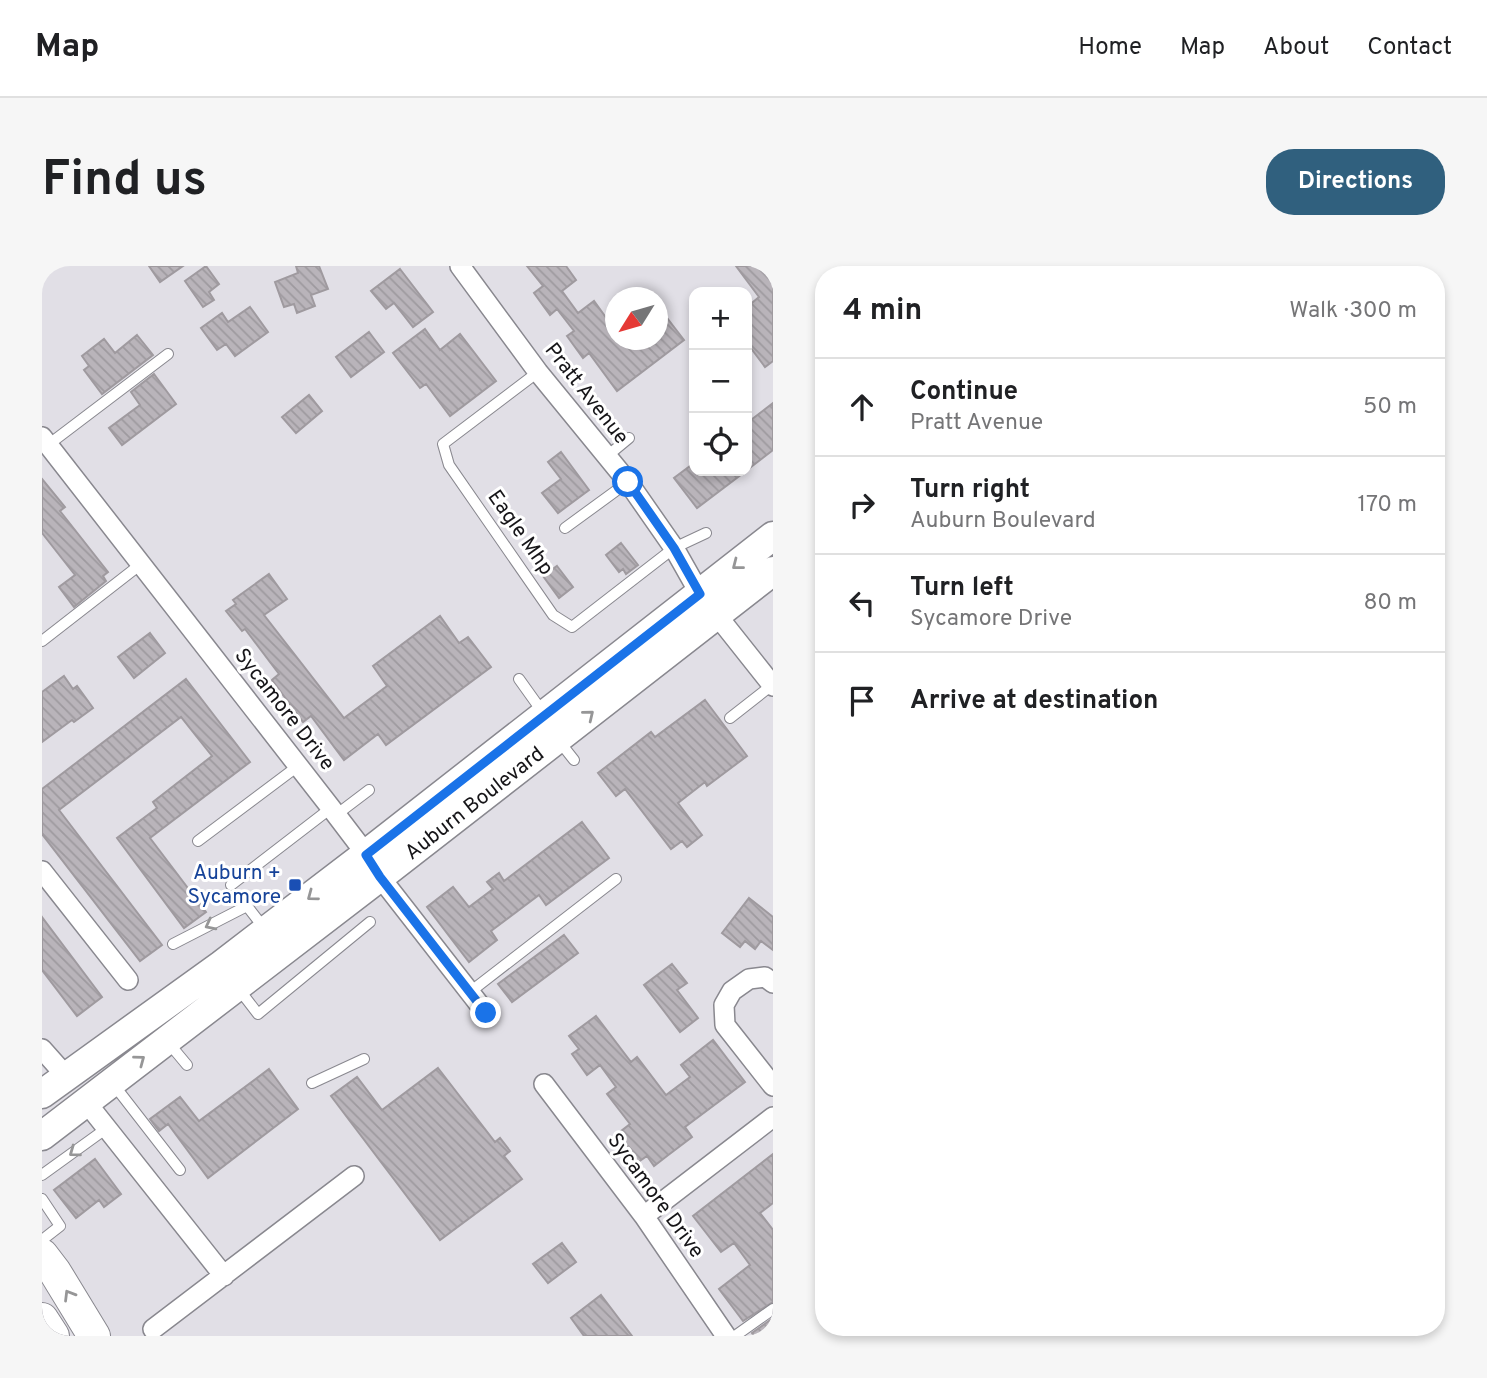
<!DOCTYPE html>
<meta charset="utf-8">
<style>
body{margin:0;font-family:Overpass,sans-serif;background:#f6f6f6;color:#202124}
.controls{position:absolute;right:21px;top:21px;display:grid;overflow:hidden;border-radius:14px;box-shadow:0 4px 10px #0003}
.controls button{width:63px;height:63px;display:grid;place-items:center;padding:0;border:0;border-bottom:2px solid #e0e0e0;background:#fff;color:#202124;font:35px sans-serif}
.compass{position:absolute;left:563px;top:21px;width:63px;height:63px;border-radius:50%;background:#fff;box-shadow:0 4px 10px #0003;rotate:233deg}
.stop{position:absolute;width:21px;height:21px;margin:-16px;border:5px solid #1a73e8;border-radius:50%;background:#fff}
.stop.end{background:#1a73e8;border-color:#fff;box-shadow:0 2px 7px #0008}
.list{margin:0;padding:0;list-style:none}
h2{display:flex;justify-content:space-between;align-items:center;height:91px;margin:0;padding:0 28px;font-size:30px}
h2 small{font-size:23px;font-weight:400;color:#757577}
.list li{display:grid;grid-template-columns:46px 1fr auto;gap:21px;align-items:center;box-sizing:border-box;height:98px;padding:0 28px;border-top:2px solid #e0e0e0}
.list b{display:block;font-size:26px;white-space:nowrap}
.list p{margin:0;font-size:23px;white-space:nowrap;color:#757577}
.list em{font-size:23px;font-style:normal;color:#757577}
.icon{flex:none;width:38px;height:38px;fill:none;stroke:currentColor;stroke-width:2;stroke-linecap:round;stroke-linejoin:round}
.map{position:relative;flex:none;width:731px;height:1070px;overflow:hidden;border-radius:28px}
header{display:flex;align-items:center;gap:42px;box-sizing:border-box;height:98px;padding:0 35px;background:#fff;border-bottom:2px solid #e0e0e0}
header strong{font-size:33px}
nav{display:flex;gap:38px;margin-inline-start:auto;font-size:24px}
.intro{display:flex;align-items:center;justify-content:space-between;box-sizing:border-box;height:168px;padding:0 42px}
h1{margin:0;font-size:49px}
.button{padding:18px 32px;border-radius:28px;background:#30607e;color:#fff;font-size:24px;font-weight:700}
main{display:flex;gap:42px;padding:0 42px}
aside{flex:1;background:#fff;border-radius:28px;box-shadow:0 4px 10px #0003}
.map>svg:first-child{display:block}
</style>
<header>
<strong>Map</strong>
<nav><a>Home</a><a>Map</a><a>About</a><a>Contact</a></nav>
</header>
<div class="intro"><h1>Find us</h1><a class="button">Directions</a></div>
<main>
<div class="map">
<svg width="731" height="1070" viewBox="0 0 731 1070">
<defs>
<pattern id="building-back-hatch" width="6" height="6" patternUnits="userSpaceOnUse" patternTransform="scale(1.75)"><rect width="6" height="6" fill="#b9b4ba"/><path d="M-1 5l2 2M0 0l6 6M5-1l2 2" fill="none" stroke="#9e9a9f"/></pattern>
</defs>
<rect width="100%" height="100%" fill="#e1dfe6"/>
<path fill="url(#building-back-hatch)" stroke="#9f9a9f" stroke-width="2" d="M107,0H141L118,16Z
M164,0L177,18L167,26L172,34L161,41L143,15Z
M254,0H277L286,23L269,29L273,40L255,47L252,38L242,41L233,16L256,7Z
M485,0H524L534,14L520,25L536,47L552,35L573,64V74H615V39L642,74L575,125L547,87L541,92L525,70L532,65L515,43L508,49L492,27L501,20Z
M694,0H731V95L723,101L705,77V41L717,31Z
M358,3L391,46L371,61L352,37L344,43L329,25Z
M208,41L226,66L193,90L184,78L175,84L159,62L180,47L186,56Z
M383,63L398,84L418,68L454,115L408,150L384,118L378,122L351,87Z
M327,66L342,86L309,111L294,91Z
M95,69L111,89L60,128L42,104L47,100L40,90L62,73L73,87Z
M112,108L134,138L80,179L67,162L98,139L89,126Z
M267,129L280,145L254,167L240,151Z
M731,137V184L705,204V157Z
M519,186L547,224L516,247L500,227L519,213L506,196Z
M652,197V205H704L655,242L632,212Z
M0,213L23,241L18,245L66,306L61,310L64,315L32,341L17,321L33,309L0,267Z
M579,277L596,299L584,308L581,303L577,306L564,289Z
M515,300L531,321L517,332L501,310Z
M227,308L245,333L222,349L302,452L345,420L331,400L398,350L417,377L426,371L449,401L344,479L336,468L302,494L269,450L261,456L230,414L237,408L203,363L200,365L184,345L194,338L191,334Z
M108,367L123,387L92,412L76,391Z
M22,410L31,423L35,420L51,442L32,456L30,454L0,476V426Z
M144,413L208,496L108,572L164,646L142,662L75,572L115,542L111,536L170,490L139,451L17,544L120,679L98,695L0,568V523Z
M663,434L705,490L665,520L663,516L636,537L660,569L645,581L640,575L629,583L583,523L574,530L556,507L609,466L613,471Z
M540,556L567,592L504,639L497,629L449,665L455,674L427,696L385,641L411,621L427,641L451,623L445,616L457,607L462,615Z
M707,632L731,651V684L719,675L713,683L703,675L698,681L680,667Z
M0,651L60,731L35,750L0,704Z
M522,669L536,687L470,736L456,718Z
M630,698L645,717L635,724L656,752L638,766L602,719Z
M554,750L589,796L595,791L624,829L648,811L639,799L671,774L703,816L643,861L650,871L625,890L612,900L605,890L595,897L574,869L588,858L565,828L574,821L558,799L545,809L530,788L537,783L527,770Z
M396,802L453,876L458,872L468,885L462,890L480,913L398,974L289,830L315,811L340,844Z
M227,803L256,843L166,912L126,858L117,865L108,853L138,831L157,855Z
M731,888V937L718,947L731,964V1036L701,1055L677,1023L708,999L692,977L679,986L651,950Z
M53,893L79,928L62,941L57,934L34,952L12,924Z
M520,977L534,996L506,1017L491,998Z
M559,1029L590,1070H542L529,1052Z
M731,1052V1070H712L710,1067Z"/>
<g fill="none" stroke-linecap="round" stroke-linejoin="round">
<defs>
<path id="lane" d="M496,106L401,178L407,199L511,349L530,361L632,282L664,267
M6,179L126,88
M564,191L587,172
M523,262L586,216
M0,375L99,298
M477,413L502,448
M688,452L730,419
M517,475L532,494
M294,549L327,524
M156,575L256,500
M189,619L289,542
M131,678L205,640L222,662
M196,722L216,748L328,656
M428,726L574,613
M125,775L145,799
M270,817L322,793
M72,819L138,904
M0,909L65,862
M0,933L18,960L0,974
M693,1070L731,1043"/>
<path id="street" d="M418,0L496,106L586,216L632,282L658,328L731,420
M0,171L289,542L324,588L338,611L444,747
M0,605L86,714
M731,717L723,711L707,713L690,725L682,739L683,759L731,820
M0,783L24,810
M502,818L602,950L684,1070
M44,836L182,1010
M602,950L731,851
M111,1063L312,910"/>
<path id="secondary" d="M0,828L179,699L324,588L731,270
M0,870L338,611L731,305"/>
<path id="primary" d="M0,989L13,1006L52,1070
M0,1053L11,1070"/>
</defs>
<use href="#lane" stroke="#89888f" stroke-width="12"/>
<use href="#street" stroke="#89888f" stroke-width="22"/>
<use href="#secondary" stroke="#89888f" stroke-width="31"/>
<use href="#primary" stroke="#89888f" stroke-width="34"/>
<use href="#lane" stroke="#fff" stroke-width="10"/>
<use href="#street" stroke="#fff" stroke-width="19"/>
<use href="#secondary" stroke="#fff" stroke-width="28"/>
<use href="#primary" stroke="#fff" stroke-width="32"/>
</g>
<defs><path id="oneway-chevron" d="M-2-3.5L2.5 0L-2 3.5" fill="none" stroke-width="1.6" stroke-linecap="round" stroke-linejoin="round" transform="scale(1.75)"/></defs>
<g stroke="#969697">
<use href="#oneway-chevron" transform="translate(695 299) rotate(142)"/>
<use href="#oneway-chevron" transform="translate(547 449) rotate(-39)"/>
<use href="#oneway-chevron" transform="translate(270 630) rotate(143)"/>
<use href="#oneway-chevron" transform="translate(168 659) rotate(153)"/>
<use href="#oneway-chevron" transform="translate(98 794) rotate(-37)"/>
<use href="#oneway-chevron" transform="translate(32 886) rotate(144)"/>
<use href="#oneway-chevron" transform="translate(27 1029) rotate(-121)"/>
</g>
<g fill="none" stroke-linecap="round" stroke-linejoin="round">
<path stroke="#1a73e8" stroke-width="9" d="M444,747L338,611L324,589L658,328L632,282L586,216"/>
</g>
<rect fill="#1a4fb4" stroke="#fff" stroke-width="2.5" x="246" y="612" width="14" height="14" rx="3.5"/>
<g text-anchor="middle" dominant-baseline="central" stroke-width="6" stroke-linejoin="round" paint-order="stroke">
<g font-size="21" fill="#161518" stroke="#fff">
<text transform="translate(544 128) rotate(52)">Pratt Avenue</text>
<text transform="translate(478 267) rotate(55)">Eagle Mhp</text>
<text transform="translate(242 444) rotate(52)">Sycamore Drive</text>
<text transform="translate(433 538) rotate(-38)">Auburn Boulevard</text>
<text transform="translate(613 930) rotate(54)">Sycamore Drive</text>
</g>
<g font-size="21" fill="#164399" stroke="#fff" text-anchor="end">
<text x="239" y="607">Auburn +<tspan x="239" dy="24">Sycamore</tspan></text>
</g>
</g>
</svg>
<div class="controls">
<button>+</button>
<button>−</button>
<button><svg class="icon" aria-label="locate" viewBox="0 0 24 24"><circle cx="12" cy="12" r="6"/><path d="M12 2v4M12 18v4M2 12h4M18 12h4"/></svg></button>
</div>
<svg class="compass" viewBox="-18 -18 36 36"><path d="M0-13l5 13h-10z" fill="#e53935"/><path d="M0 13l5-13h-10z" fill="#757577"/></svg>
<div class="stop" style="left:586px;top:216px"></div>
<div class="stop end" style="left:444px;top:747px"></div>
</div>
<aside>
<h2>4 min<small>Walk · 300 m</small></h2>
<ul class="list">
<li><svg class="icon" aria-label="ahead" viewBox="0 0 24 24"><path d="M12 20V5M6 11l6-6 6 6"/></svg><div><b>Continue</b><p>Pratt Avenue</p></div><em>50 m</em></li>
<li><svg class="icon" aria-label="right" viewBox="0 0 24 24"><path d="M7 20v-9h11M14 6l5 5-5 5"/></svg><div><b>Turn right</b><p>Auburn Boulevard</p></div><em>170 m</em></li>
<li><svg class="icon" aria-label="left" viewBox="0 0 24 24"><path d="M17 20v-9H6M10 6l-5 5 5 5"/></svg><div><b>Turn left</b><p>Sycamore Drive</p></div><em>80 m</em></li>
<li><svg class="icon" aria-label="arrive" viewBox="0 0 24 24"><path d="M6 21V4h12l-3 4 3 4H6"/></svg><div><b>Arrive at destination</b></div></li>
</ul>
</aside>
</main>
